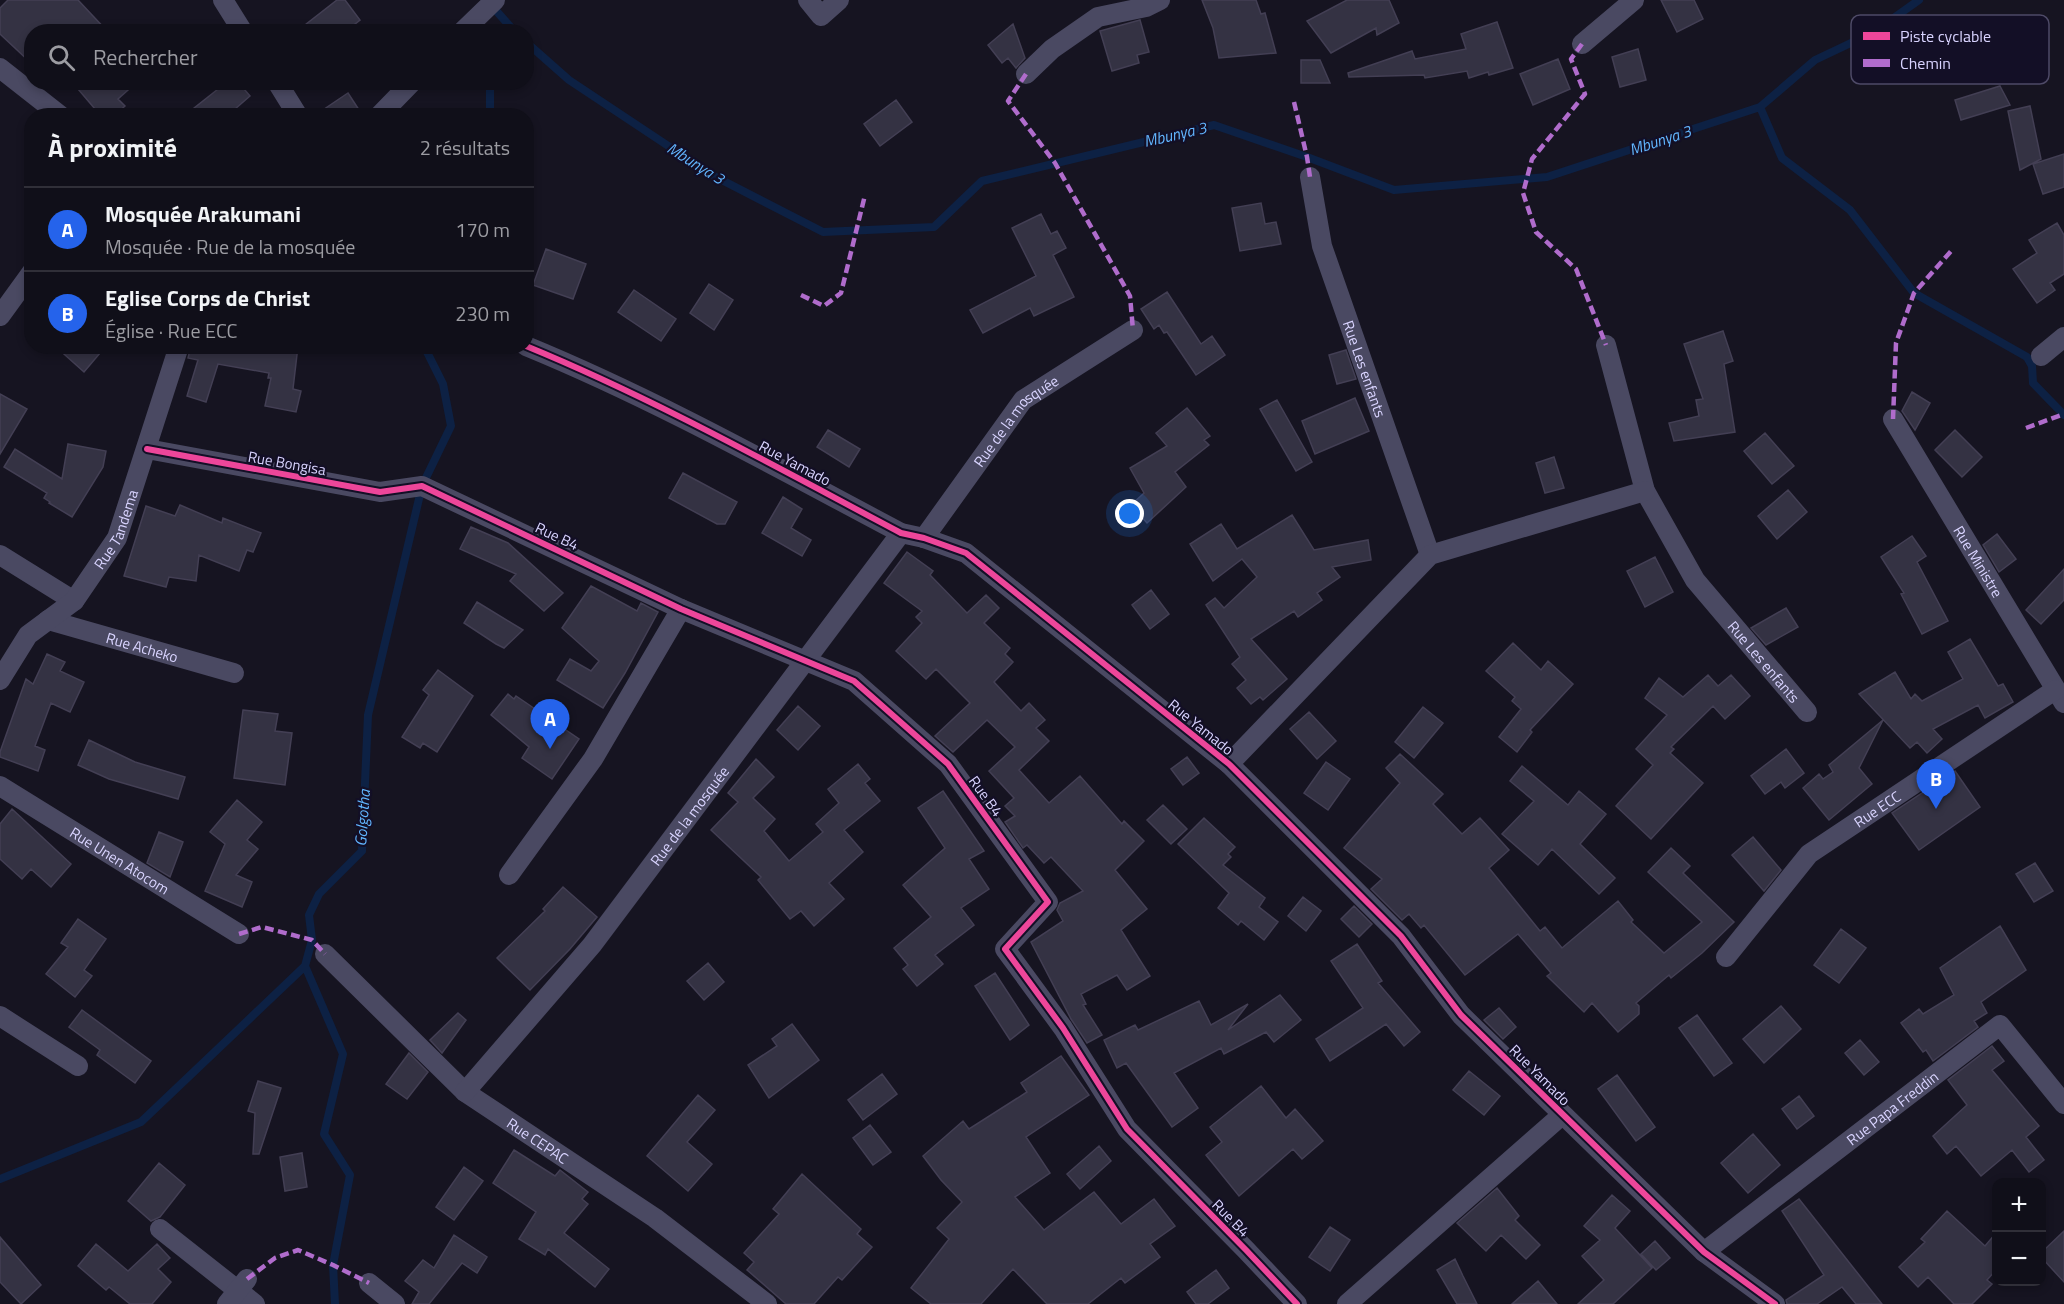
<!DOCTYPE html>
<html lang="fr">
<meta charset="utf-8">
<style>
body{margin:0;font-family:"Titillium Web",sans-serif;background:#191822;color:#f1f3f6}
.controls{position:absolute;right:18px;bottom:18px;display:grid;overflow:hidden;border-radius:12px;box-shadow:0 3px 9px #0003}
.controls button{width:54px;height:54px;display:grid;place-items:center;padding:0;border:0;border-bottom:2px solid #302f38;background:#100f19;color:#f1f3f6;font:30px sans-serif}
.you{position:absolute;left:1130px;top:514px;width:21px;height:21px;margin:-15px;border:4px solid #fff;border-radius:50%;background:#1a73e8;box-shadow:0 0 0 9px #1a73e833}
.badge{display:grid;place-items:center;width:39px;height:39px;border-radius:50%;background:#2563eb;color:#fff;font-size:20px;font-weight:700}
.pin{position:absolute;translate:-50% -50px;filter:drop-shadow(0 2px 3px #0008)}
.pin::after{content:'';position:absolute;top:32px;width:21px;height:18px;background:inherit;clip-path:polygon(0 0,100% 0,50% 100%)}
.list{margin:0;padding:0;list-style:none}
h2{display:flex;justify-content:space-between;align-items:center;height:78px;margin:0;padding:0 24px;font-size:26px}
h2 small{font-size:20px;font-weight:400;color:#9c9ca2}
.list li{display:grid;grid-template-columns:39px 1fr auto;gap:18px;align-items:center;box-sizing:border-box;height:84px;padding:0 24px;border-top:2px solid #302f38}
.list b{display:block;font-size:22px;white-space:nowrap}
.list p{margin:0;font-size:20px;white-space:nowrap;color:#9c9ca2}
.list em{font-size:20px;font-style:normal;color:#9c9ca2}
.icon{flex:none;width:33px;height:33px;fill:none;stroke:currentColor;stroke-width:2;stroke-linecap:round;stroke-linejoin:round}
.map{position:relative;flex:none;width:2064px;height:1304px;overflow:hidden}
.search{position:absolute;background:#100f19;box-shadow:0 3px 9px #0003;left:24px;top:24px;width:510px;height:66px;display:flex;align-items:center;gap:15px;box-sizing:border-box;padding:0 21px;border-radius:24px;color:#9c9ca2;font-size:22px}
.panel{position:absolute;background:#100f19;box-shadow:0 3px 9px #0003;left:24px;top:108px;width:510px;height:246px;border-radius:24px}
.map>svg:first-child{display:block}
</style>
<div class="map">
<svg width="2064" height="1304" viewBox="0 0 2064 1304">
<rect width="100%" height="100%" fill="#161421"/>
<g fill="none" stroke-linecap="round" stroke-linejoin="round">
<path stroke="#0d2144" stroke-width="8" d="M492,6L515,32
M526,42L569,80L712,175L823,232L934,227L982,181L1214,125L1307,157L1394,190L1547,177L1760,107L1815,60L1874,32L1919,0
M490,82V116
M1760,107L1782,158L1850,210L1914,293L2027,357L2032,366L2033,383L2064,415
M0,1179L141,1122L305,966
M335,1304L333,1265L350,1175L324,1134L343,1054L305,966L312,940L309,915L319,894L362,851L368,715L422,486L451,426L443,384L424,346"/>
</g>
<path fill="#343243" stroke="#433f54" stroke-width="1.5" d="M8,0H78L108,32H32V64L0,34V8Z
M337,0H345L360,20L345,32H296Z
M1202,0H1256L1261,14L1265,13L1276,53L1219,58L1213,28Z
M1347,0H1389L1399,23L1377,35L1376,28L1331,53L1307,21Z
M1661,0H1694L1703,19L1677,32Z
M1140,20L1149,52L1137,55L1139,63L1112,71L1100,31Z
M1497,22L1513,68L1489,75L1488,72L1469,78L1467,71L1425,78L1424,75L1349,77L1348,73L1412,51L1415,59L1466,49L1461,34Z
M1013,24L1025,58L1016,68L1008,58L1002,63L988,45Z
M1638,49L1646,80L1620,87L1612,57Z
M1558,59L1570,89L1533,105L1520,74Z
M1301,60H1320L1330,83H1301Z
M72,82H137L118,99L125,106L114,116H101Z
M227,82H238L250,96L227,116H184Z
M2000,86L2010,105L1961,120L1955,100Z
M348,93L363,116H314Z
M896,100L912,122L880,146L864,124Z
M2030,106L2041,159L2020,170L2008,111Z
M2064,154V187L2043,194L2033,164Z
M1261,203L1265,224L1276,222L1281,244L1240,251L1232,208Z
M1041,214L1051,234L1057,231L1066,248L1053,255L1074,297L1034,316L1030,308L983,333L970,310L1036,276L1012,228Z
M2057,223L2064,235V274L2050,283L2055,290L2037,303L2013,269L2037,253L2029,240Z
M546,249L586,264L573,299L533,285Z
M709,284L733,300L714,330L690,313Z
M634,290L676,319L661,341L618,312Z
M1167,292L1201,344L1212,336L1225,355L1196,375L1167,332L1164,333L1159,325L1154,329L1141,309Z
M1723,331L1733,361L1724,364L1735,432L1674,441L1669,423L1699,416L1696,400L1703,399L1684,344Z
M55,346H106L84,372Z
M191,346H298L293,389L301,391L296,412L265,406L271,378H268L269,373L218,364L206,402L187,396L198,360L188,358Z
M1346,350L1356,379L1337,384L1329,355Z
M1912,392L1930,403L1915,430L1902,411Z
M0,394L27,409L0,454Z
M1355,398L1369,431L1315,454L1302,421Z
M1277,400L1312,462L1296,471L1260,409Z
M1187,408L1210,436L1204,440L1209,445L1175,472L1186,487L1147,523L1131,505L1144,493L1130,468L1167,446L1156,433Z
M828,430L860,449L849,467L817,447Z
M1955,430L1982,457L1962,477L1935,450Z
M1765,433L1794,466L1772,484L1744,451Z
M68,444L106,451L103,467L72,517L49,503L50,502L44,498L47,493L4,467L15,449L62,479Z
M1554,457L1564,488L1545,493L1536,463Z
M683,473L737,502L725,524H717L669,498Z
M1788,490L1807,512L1777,539L1758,516Z
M783,497L802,509L791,528L811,540L802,556L762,533Z
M180,505L222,523L223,518L261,533L253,552L247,550L239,571L199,555L196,581L169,577L166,587L124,576L146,506L175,516Z
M1292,515L1314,550L1368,540L1371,560L1332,567L1340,577L1317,593L1322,600L1298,617L1294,611L1251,639L1287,679L1263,700L1260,697L1251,704L1237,688L1246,680L1232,664L1240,657L1206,605L1215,598L1224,608L1257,577L1242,559L1213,581L1190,544L1221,524L1237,549Z
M471,527L508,543L563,593L544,611L510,581L516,574L460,549Z
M1997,534L2016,559L1999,572L1983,545Z
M1912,536L1926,556L1917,562L1948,621L1922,634L1901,594L1904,593L1881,557Z
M907,552L933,571L930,575L967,613L986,595L999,608L984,623L1010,648L1005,654L1013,662L994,682L1021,711L1029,703L1045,720L1036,728L1049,741L1019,770L1049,803L1080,776L1122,824L1124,821L1144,841L1115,870L1147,909L1121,930L1150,976L1127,990L1117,975L1081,994L1086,1004L1083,1005L1102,1035L1087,1043L1071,1019L1031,942L1063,921L1057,910L1060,903L1083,891L1051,857L1044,863L1027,845L1023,848L1005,822L1015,816L1005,806L1014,798L989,771L1015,747L987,720L953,752L935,736L970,703L936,669L926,679L896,651L922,623L916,617L922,611L884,583Z
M1655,557L1673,592L1645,607L1627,571Z
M2064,569V600L2041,624L2026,610Z
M591,586L637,611L641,603L658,612L625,673L603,708L557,680L570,659L591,671L599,661L562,628Z
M1151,590L1169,614L1150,629L1132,605Z
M477,602L523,630L504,648L496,644L464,623Z
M1786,608L1798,627L1766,645L1751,628Z
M1970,639L1998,686L2003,684L2013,702L1985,718L1978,705L1933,729L1942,739L1927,753L1917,742L1910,748L1859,694L1895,672L1911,699L1915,694L1922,701L1963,679L1948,652Z
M1513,643L1541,670L1548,661L1573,684L1530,730L1532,732L1517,752L1499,737L1521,709L1512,701L1515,697L1486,671Z
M47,654L65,662L60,671L84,682L70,712L51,703L35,746L45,750L38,771L0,757V752L26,679L33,684Z
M438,670L473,696L437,752L423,743L420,748L402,737L429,695L423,690Z
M1708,675L1718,686L1731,675L1750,696L1725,719L1713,706L1671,747L1674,749L1670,753L1703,783L1651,839L1616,806L1653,765L1636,749L1667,715L1645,698L1659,678L1683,697Z
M508,694L514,699L516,696L579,739L552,779L522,758L529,747L491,715Z
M798,706L820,726L798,750L777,730Z
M1423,707L1443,723L1414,758L1395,742Z
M243,710L278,714L275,731L292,733L285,785L234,778Z
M1309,712L1336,741L1317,759L1290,729Z
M1883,720L1859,768L1872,784L1829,820L1803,788L1819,774L1823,779L1833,772L1829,765Z
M89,740L135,762L185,777L178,799L109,779L78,765Z
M1786,749L1804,773L1785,788L1781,782L1765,794L1751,776Z
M1400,754L1443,794L1433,804L1462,834L1480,818L1509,850L1489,868L1540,931L1545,927L1562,948L1618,901L1633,920L1631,922L1664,953L1702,922L1648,872L1671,848L1690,866L1683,873L1734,922L1702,953L1671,978L1669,975L1636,1003L1639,1006V1014L1618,1032L1592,1003L1584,1012L1547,976L1551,973L1518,934L1465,975L1424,925L1421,928L1409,914L1402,920L1371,889L1382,879L1344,848L1400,783L1386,768Z
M1187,757L1199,773L1183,785L1171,769Z
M756,759L774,777L753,798L775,819L764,831L789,861L823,832L816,824L839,803L828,789L858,764L870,779L865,783L880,801L844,830L863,852L829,883L844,899L814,926L801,911L790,919L758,880L761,877L711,830L738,802L728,793Z
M1326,762L1350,779L1328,810L1304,793Z
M1522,766L1568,805L1579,791L1606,814L1580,844L1615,878L1599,894L1552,849L1538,865L1502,834L1534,801L1510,781Z
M1955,771L1980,807L1919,850L1892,813Z
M943,791L984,851L969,859L989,889L961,908L974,925L935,955L943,964L917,986L903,969L908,965L894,948L931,917L903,885L945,848L918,808Z
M237,800L262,822L247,840L258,849L236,875L252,882L242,907L205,891L225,844L210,832Z
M1163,805L1187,829L1171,844L1147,820Z
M12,809L71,864L51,887L31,869L22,879L0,859V824Z
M1204,818L1235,847L1228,854L1231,857L1223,865L1265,898L1259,907L1278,922L1264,940L1241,921L1238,925L1218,908L1229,893L1178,844Z
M159,832L183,842L170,877L147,863Z
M1753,837L1781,870L1764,891L1732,855Z
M2035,863L2053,891L2034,902L2016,874Z
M563,887L597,917L570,949L530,990L497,958L545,911L543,909Z
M1303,897L1321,911L1306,931L1288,916Z
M1354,906L1372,924L1359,937L1341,919Z
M78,919L106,939L84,970L92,976L75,997L46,974L68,947L61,943Z
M2000,926L2026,970L1981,1002L1987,1013L1974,1021L1978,1027L1933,1061L1926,1050L1923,1052L1901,1023L1919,1009L1923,1014L1954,995L1940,968Z
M1841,929L1866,948L1839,983L1814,965Z
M1357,944L1382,981L1378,983L1420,1032L1404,1046L1386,1024L1330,1061L1316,1039L1363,1008L1331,961Z
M708,963L724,982L704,1000L687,981Z
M995,973L1029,1025L1010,1040L975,986Z
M1280,995L1301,1020L1274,1042L1266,1032L1224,1054L1221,1048L1174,1073L1198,1108L1172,1127L1126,1063L1117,1068L1104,1040L1135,1025L1138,1030L1199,1001L1211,1025L1248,1004L1228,1030Z
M1781,1006L1801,1029L1764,1063L1743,1039Z
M1499,1008L1516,1027L1503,1039L1484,1020Z
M82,1010L151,1061L135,1083L97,1055L100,1050L69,1027Z
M458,1013L466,1020L442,1053L430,1040Z
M1697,1015L1732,1063L1714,1076L1679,1028Z
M792,1024L819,1060L769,1098L748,1065L777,1046L772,1039Z
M1860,1040L1879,1062L1864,1075L1845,1053Z
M1992,1046L2004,1061L1992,1070L2039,1126L2026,1137L2044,1160L2029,1172L2012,1150L1981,1176L1956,1146L1947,1154L1933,1136L1967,1105L1948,1080Z
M409,1053L428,1072L407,1099L386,1084Z
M1061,1056L1089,1095L1026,1137L1050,1173L1015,1197L1044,1230L1094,1192L1121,1224L1154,1199L1175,1226L1150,1244L1160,1257L1125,1283L1121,1278L1088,1304H1047L1013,1269L981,1304H931L911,1288L949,1239L937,1228L962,1202L941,1180L923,1156L963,1121L969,1129L1027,1092L1021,1083Z
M1469,1071L1500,1096L1484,1115L1453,1090Z
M882,1074L897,1094L863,1120L848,1100Z
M1617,1075L1655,1127L1636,1141L1598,1089Z
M258,1081L281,1088L259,1154H253L255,1113L248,1111Z
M1261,1086L1286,1118L1295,1109L1323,1141L1302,1159L1293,1149L1239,1196L1206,1155L1222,1142L1210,1127Z
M698,1095L715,1110L687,1142L712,1164L688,1191L647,1156Z
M1799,1096L1814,1116L1797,1129L1782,1109Z
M870,1125L891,1152L873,1165L853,1138Z
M1753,1134L1780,1165L1748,1193L1721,1163Z
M1099,1146L1111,1161L1080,1189L1067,1174Z
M514,1150L555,1176L560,1170L588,1192L582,1199L588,1204L564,1233L609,1269L595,1287L548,1249L545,1255L519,1239L536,1212L493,1183Z
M302,1153L307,1187L285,1191L280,1157Z
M159,1163L185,1185L160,1217L151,1221L128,1201Z
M464,1167L483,1181L454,1220L436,1207Z
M802,1174L861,1229L857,1234L872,1247L842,1280L838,1277L814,1304H786L747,1270L754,1262L744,1253L779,1214L773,1209Z
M1497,1188L1519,1216L1515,1220L1540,1245L1526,1259L1501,1235L1486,1251L1457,1223Z
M1612,1195L1630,1211L1615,1228L1652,1268L1613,1304H1578L1604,1280L1582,1256L1600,1240L1584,1226Z
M1799,1199L1882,1304H1856L1842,1287L1817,1304H1787L1786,1300L1824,1275L1782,1211Z
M1947,1211L1985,1246L1996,1233V1270L1987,1280L1992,1284L1972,1304H1954L1928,1277L1918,1287L1899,1267L1925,1242L1921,1239Z
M1330,1227L1350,1240L1330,1271L1309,1257Z
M2064,1231V1282L2042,1258V1252Z
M454,1235L487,1257L477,1273L462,1263L429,1304H412L419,1292L405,1281L423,1260L434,1268Z
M0,1237L41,1285L21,1304L0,1282Z
M1655,1241L1670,1258L1656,1270L1641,1254Z
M96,1244L128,1271L157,1244L170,1258L158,1269L171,1282L152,1304H130L109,1287L106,1290L78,1266Z
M1455,1259L1463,1276L1477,1304H1457L1437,1270Z
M1216,1270L1229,1288L1208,1304H1196L1187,1292Z
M1538,1281L1557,1304H1512Z"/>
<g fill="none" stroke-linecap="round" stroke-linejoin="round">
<g stroke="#4a4962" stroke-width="20">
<path d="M223,0L243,32"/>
<path d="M808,0L821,16L839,0"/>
<path d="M462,32L495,0"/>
<path d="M1582,44L1634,0"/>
<path d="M0,68L61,116"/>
<path d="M1026,74L1052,49L1098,17L1146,7L1160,0"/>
<path d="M277,82L298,116"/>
<path d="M379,116L412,82"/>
<path id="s1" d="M1310,177L1322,246L1430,555"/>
<path d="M0,316L32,272"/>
<path id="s2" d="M1606,345L1645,491L1695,580L1807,712"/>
<path d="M526,346C655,399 778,468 901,533L924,538L966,553L1229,764L1401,936L1461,1015L1704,1252L1775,1304"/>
<path d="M2041,356L2064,337"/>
<path id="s3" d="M1893,419L2064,703"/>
<path d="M147,449L380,492L422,486L681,609L854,681L948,764L1048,902L1005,949L1063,1028L1127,1129L1246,1250L1297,1304"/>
<path id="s4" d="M924,538L1023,400L1133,330"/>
<path d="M0,555L74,601"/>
<path id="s5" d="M48,620L234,673"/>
<path id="s6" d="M0,680L28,635L74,601L117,538L179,346"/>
<path d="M1229,764L1430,555L1645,491"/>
<path id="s7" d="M0,786L239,934"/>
<path d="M509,875L593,759L681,609"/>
<path id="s8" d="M325,954L465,1092L655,1218L767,1304"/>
<path id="s9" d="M1726,957L1809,854L2055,690"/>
<path d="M0,1016L78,1066"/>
<path id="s10" d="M465,1092L592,945L901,533"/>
<path d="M160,1229L255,1304"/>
<path id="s11" d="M1704,1252L2000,1025L2064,1104"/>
<path d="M369,1283L395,1304"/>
<path d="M227,1304L247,1279"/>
<path d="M1347,1304L1562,1115"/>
</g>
<path stroke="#b06ccc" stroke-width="4.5" stroke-dasharray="9 4.5" stroke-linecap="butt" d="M1582,44L1571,59L1585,94L1532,159L1523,193L1536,232L1576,269L1606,345
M1026,74L1008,101L1055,163L1130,296L1133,330
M1294,102L1307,157L1310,177
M801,295L824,306L841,293L865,195
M1893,419L1896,343L1914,293L1953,249
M2026,428L2064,414
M239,934L262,927L312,940L325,954
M247,1279L275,1258L298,1250L333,1265L369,1283"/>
<defs>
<path id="cycleway" d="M526,346C655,399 778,468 901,533L924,538L966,553L1229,764L1401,936L1461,1015L1704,1252L1775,1304
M147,449L380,492L422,486L681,609L854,681L948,764L1048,902L1005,949L1063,1028L1127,1129L1246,1250L1297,1304"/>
</defs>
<use href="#cycleway" stroke="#130f26" stroke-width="10"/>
<use href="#cycleway" stroke="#ed469a" stroke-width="6"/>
</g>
<g text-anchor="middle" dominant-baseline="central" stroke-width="4.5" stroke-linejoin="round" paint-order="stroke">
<g font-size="15" fill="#d9d4ff" stroke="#130f26">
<text stroke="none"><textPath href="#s1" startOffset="200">Rue Les enfants</textPath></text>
<text stroke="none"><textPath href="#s4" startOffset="150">Rue de la mosquée</textPath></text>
<text transform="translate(287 463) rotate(10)">Rue Bongisa</text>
<text transform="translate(795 463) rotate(28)">Rue Yamado</text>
<text stroke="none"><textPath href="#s6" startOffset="194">Rue Tandema</textPath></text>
<text transform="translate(557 536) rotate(25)">Rue B4</text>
<text stroke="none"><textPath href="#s3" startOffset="166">Rue Ministre</textPath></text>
<text stroke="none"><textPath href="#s5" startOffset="98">Rue Acheko</textPath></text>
<text stroke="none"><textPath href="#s2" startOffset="360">Rue Les enfants</textPath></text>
<text transform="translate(1201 727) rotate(39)">Rue Yamado</text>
<text transform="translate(986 796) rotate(54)">Rue B4</text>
<text stroke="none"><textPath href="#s9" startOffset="214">Rue ECC</textPath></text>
<text stroke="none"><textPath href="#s10" startOffset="356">Rue de la mosquée</textPath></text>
<text stroke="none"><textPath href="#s7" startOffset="141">Rue Unen Atocom</textPath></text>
<text transform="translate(1540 1075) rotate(45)">Rue Yamado</text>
<text stroke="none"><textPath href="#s11" startOffset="237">Rue Papa Freddin</textPath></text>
<text stroke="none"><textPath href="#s8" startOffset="284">Rue CEPAC</textPath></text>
<text transform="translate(1231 1218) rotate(45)">Rue B4</text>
</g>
<g font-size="16" font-style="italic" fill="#62b6ff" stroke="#130f26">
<text transform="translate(1175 134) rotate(-13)">Mbunya 3</text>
<text transform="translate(1660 140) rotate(-18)">Mbunya 3</text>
<text transform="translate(696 163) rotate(32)">Mbunya 3</text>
<text transform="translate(362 818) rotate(-86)">Golgotha</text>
</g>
</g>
<rect x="1851" y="15" width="198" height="69" rx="9" fill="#130f26" stroke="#4e4a67" stroke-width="1.5"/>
<rect x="1863" y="32" width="27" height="8" fill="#ed469a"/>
<rect x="1863" y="59" width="27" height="8" fill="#b06ccc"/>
<g font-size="16" fill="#d9d4ff">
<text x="1900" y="42">Piste cyclable</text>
<text x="1900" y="69">Chemin</text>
</g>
</svg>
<div class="controls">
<button>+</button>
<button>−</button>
</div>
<div class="you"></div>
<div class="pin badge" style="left:550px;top:749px">A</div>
<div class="pin badge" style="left:1936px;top:809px">B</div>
<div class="search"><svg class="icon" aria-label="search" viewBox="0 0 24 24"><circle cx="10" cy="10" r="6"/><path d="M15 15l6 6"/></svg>Rechercher</div>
<section class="panel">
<h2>À proximité<small>2 résultats</small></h2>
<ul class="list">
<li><span class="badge">A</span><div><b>Mosquée Arakumani</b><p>Mosquée · Rue de la mosquée</p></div><em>170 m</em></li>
<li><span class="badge">B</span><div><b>Eglise Corps de Christ</b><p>Église · Rue ECC</p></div><em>230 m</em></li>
</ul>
</section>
</div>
